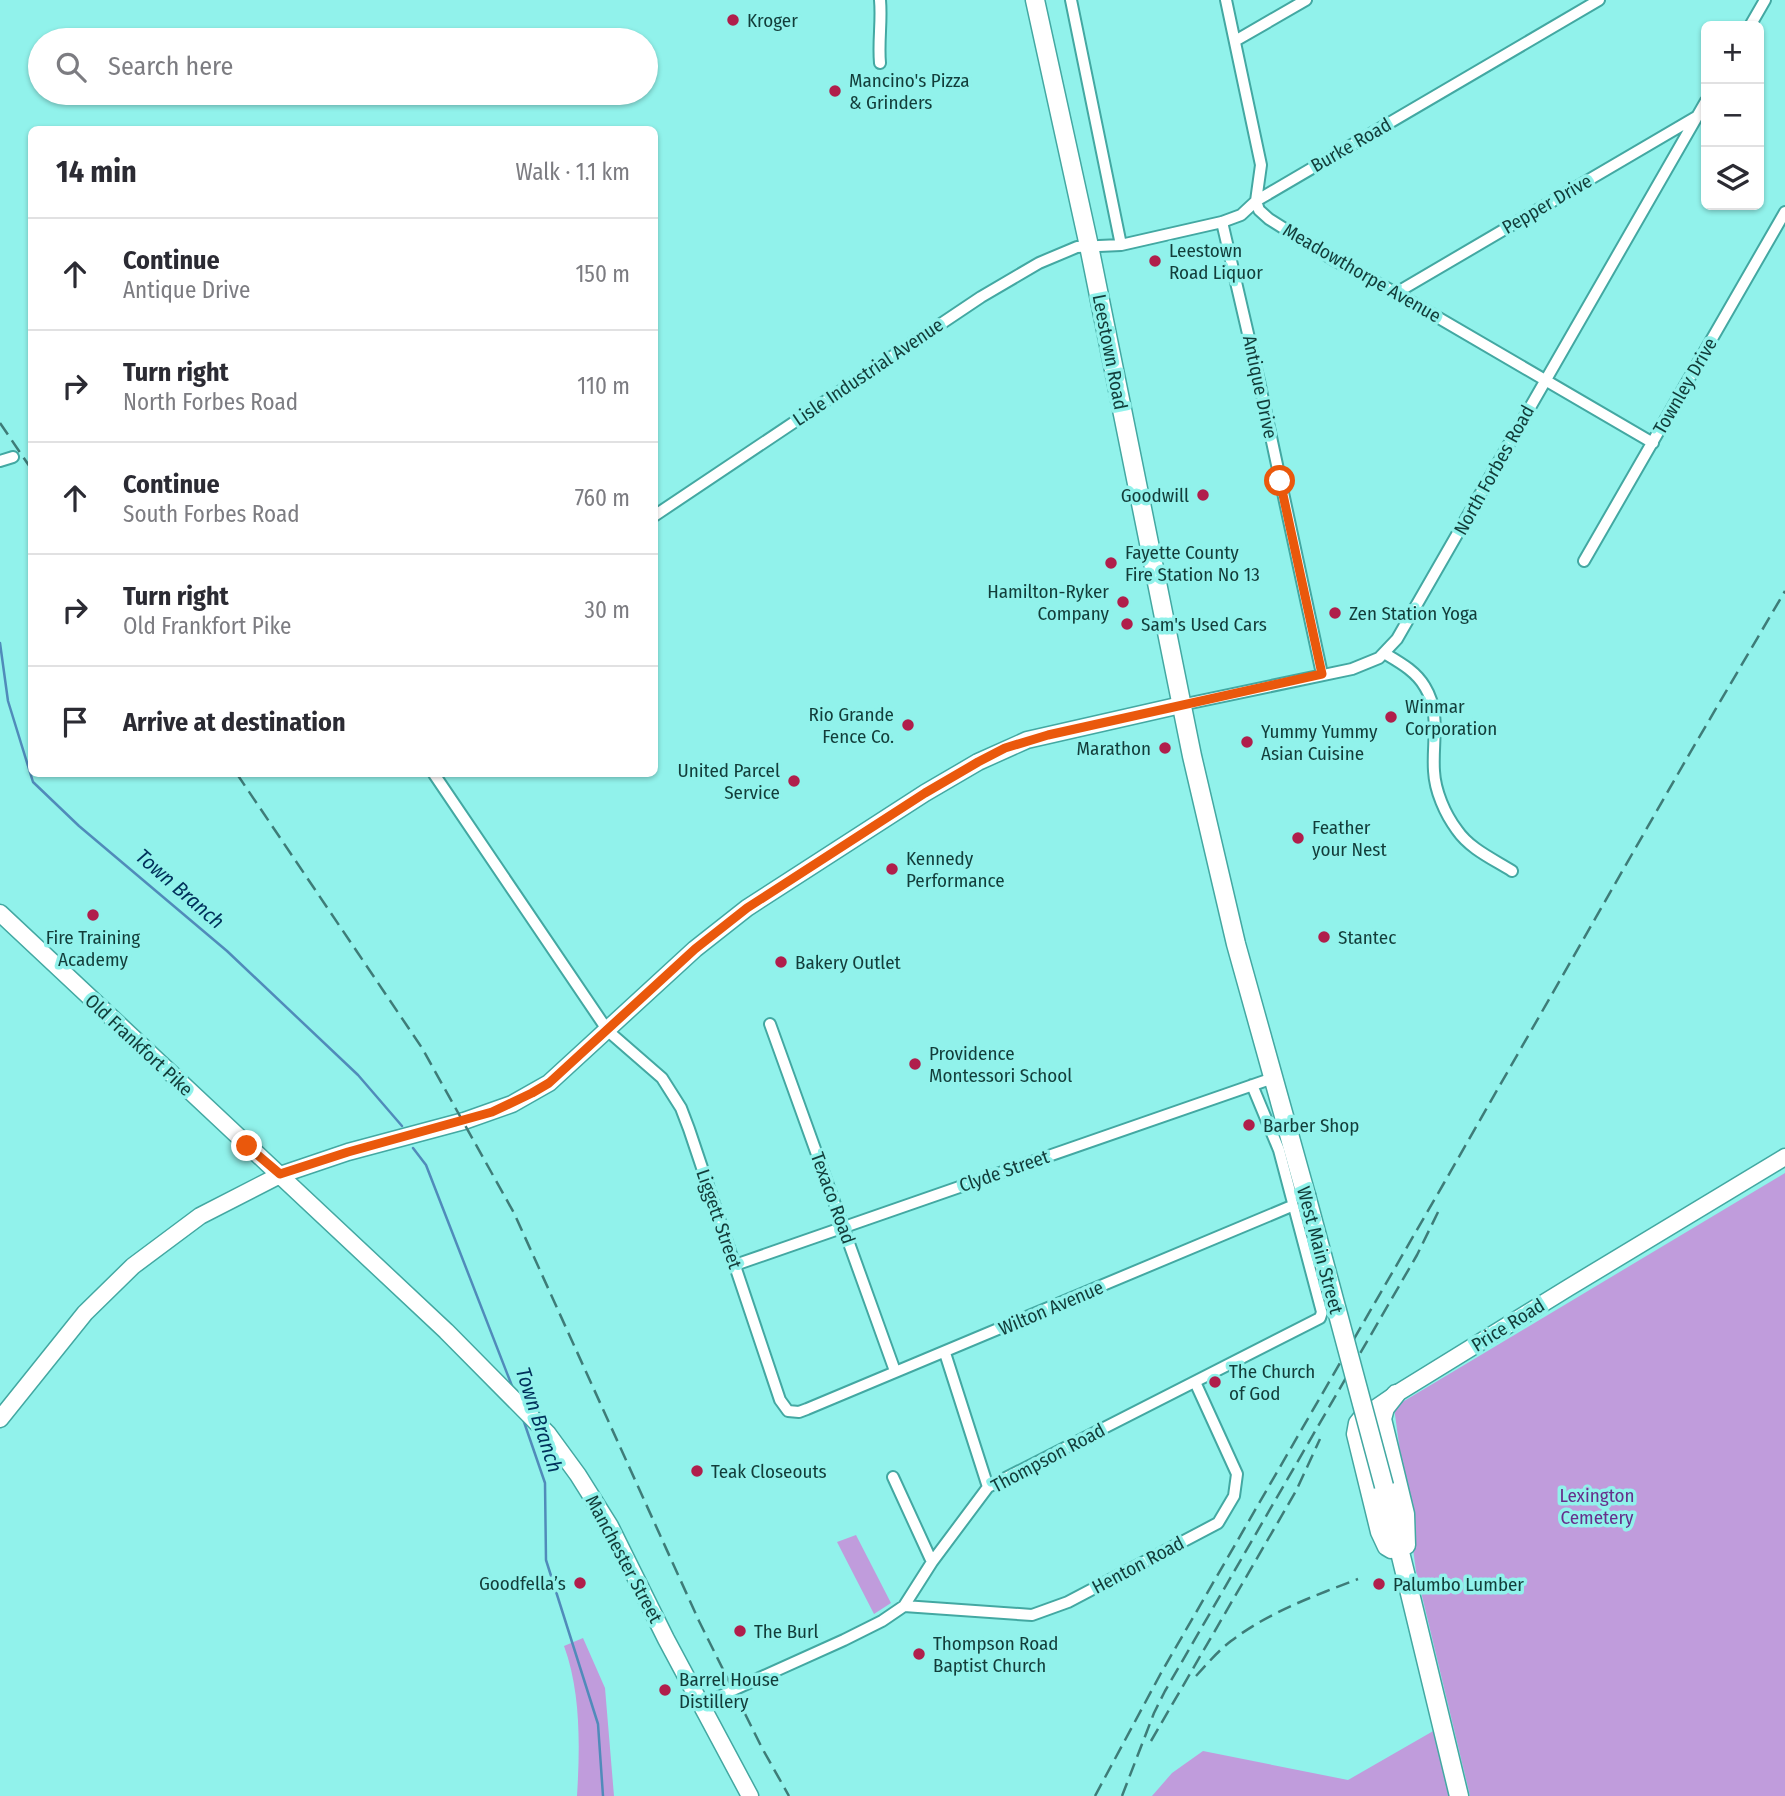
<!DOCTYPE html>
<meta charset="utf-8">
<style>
body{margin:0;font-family:"Fira Sans Condensed",sans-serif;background:#f2f2f3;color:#2b2b33}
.controls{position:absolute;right:21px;top:21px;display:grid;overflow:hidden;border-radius:10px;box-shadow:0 2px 5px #0004}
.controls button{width:63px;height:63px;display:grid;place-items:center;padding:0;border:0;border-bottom:2px solid #e1e1e2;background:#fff;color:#2b2b33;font:35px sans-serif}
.stop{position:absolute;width:21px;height:21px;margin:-16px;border:5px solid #ea580c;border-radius:50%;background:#fff}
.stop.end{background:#ea580c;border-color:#fff;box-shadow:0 2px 7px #0008}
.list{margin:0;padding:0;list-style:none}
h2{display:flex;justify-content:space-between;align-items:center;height:91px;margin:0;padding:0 28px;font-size:30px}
h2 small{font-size:23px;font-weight:400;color:#7c7c81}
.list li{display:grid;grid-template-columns:46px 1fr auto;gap:21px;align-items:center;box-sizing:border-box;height:112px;padding:0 28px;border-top:2px solid #e1e1e2}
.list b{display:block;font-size:26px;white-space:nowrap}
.list p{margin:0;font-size:23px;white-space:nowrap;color:#7c7c81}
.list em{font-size:23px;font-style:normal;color:#7c7c81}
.icon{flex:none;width:38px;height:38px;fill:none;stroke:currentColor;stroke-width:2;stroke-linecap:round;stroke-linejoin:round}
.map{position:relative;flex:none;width:1785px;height:1796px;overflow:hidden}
.search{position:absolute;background:#fff;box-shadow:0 2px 5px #0004;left:28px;top:28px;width:630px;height:77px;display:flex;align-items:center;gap:18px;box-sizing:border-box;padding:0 24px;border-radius:38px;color:#7c7c81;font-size:26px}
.panel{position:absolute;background:#fff;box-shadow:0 2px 5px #0004;left:28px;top:126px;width:630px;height:651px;border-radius:10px}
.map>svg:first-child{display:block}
</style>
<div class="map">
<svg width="1785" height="1796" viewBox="0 0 1785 1796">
<rect width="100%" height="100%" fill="#91f2eb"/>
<path fill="#c09cdc" d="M1785,1173V1796H1470L1416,1571L1394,1407Z
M856,1535L891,1603L874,1614L837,1542Z
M583,1638L605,1688L614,1796H577C580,1747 581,1692 564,1646Z
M1435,1730L1451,1796H1152L1172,1773L1203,1751L1348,1780Z"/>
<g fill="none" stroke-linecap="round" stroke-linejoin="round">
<path stroke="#508bba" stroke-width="2.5" d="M0,643L8,701L33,782L79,826L227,951L358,1075L402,1126
M413,1148L426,1165L512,1386
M523,1419L545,1483L546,1560L598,1724L603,1796"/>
<defs>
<path id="street" d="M1071,0L1121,245
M1226,0L1261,165L1256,201L1259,210L1269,219L1334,260L1396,293L1653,443
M1750,26L1765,0
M1235,41L1306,0
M880,63C878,42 882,21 880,0
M1222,222L1259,381L1322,674
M1396,293L1696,117
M0,461L13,457
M654,516L981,297L1039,263L1077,247L1121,245L1222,222L1241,215L1256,201L1599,0
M1584,561L1785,212
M1384,653C1399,662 1416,671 1425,687C1441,713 1432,742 1434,771C1435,791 1445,814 1457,830C1470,849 1493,859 1512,871
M1181,705L1352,669L1379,658L1397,639L1706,101
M434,774L608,1031L662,1078L681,1108L689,1129L780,1400L788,1411L799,1412L807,1409L1294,1205
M770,1024L895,1371
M735,1265L1273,1078
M945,1353L988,1487
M893,1477L932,1562
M904,1606L1032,1615L1068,1602L1218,1523L1234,1496L1237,1474L1195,1382
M701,1706L733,1690L844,1640L882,1621L904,1606L932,1562L988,1487L1320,1318L1322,1312L1279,1150L1252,1085"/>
<path id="secondary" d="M0,913L446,1331L548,1434L578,1475L610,1526L666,1639L750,1796
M0,1419L85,1313L133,1266L200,1216L280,1175L348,1152L464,1121L512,1104L549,1083L695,949L747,908L925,793L978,762L1027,740L1181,705
M1400,1547L1391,1550L1386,1547L1379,1532L1355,1434L1357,1423L1361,1418L1396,1394L1568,1288L1785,1157"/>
<path id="primary" d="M1035,0L1089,246L1192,756L1236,944L1306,1195
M1396,1394L1385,1408L1382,1419L1405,1514L1406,1545
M1384,1486L1459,1796"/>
</defs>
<use href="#street" stroke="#43a8a2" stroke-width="14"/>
<use href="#secondary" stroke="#43a8a2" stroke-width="19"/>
<use href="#primary" stroke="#43a8a2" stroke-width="21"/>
<use href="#street" stroke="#fff" stroke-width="10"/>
<use href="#secondary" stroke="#fff" stroke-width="16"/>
<use href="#primary" stroke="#fff" stroke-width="18"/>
<path stroke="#3e7c78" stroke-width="2.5" stroke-dasharray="14 7" stroke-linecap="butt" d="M0,423L32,470
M237,774L422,1048L514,1213L699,1621L762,1748L789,1796
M1196,1676C1207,1664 1218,1651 1231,1641C1269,1612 1314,1596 1358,1579
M1151,1741L1296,1491L1320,1439
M1095,1796L1161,1673L1444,1183L1687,758L1785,591
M1122,1796L1154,1713L1165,1691L1417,1255L1441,1206"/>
<defs>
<path id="primary-bridge" d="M1306,1195L1384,1486"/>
</defs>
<use href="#primary-bridge" stroke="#43a8a2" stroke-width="21" stroke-linecap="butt"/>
<use href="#primary-bridge" stroke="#fff" stroke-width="18"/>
</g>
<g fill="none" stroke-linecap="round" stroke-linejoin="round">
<path stroke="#ea580c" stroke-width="9" d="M247,1146L280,1174L348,1152L492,1112L532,1093L549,1083L695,949L747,908L925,793L978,762L1005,748L1048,735L1322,674L1280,481"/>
</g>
<g fill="#b01e4b" stroke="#91f2eb" stroke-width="2.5">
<circle cx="733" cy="20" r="7"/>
<circle cx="835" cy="91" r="7"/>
<circle cx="1155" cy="261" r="7"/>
<circle cx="1203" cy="495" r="7"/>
<circle cx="1111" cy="563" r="7"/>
<circle cx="1123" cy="602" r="7"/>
<circle cx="1335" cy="613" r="7"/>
<circle cx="1127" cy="624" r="7"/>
<circle cx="1391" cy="717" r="7"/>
<circle cx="908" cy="725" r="7"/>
<circle cx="1247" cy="742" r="7"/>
<circle cx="1165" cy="748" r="7"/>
<circle cx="794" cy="781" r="7"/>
<circle cx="1298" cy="838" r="7"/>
<circle cx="892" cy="869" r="7"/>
<circle cx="93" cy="915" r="7"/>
<circle cx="1324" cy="937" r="7"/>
<circle cx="781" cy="962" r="7"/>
<circle cx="915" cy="1064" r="7"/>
<circle cx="1249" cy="1125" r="7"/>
<circle cx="1215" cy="1382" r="7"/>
<circle cx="697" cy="1471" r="7"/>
<circle cx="580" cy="1583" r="7"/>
<circle cx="1379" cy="1584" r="7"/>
<circle cx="740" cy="1631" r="7"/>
<circle cx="919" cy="1654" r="7"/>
<circle cx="665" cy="1690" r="7"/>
</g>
<g text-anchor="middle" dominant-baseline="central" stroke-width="7" stroke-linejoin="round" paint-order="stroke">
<g font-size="19" fill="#123d3a" stroke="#91f2eb" text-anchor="start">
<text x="747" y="20">Kroger</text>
<text x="849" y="80">Mancino's Pizza<tspan x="849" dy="22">&amp; Grinders</tspan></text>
<text x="1169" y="250">Leestown<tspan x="1169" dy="22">Road Liquor</tspan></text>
<text x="1189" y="495" text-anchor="end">Goodwill</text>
<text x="1125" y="552">Fayette County<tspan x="1125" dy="22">Fire Station No 13</tspan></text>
<text x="1109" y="591" text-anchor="end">Hamilton-Ryker<tspan x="1109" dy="22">Company</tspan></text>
<text x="1349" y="613">Zen Station Yoga</text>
<text x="1141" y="624">Sam's Used Cars</text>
<text x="1405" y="706">Winmar<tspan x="1405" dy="22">Corporation</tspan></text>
<text x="894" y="714" text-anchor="end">Rio Grande<tspan x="894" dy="22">Fence Co.</tspan></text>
<text x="1261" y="731">Yummy Yummy<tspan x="1261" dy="22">Asian Cuisine</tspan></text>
<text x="1151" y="748" text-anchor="end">Marathon</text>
<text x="780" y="770" text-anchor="end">United Parcel<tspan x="780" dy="22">Service</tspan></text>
<text x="1312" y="827">Feather<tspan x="1312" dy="22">your Nest</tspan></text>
<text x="906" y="858">Kennedy<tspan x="906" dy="22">Performance</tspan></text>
<text x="93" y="937" text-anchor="middle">Fire Training<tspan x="93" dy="22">Academy</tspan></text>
<text x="1338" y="937">Stantec</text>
<text x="795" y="962">Bakery Outlet</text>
<text x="929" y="1053">Providence<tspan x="929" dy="22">Montessori School</tspan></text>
<text x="1263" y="1125">Barber Shop</text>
<text x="1229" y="1371">The Church<tspan x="1229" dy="22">of God</tspan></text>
<text x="711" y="1471">Teak Closeouts</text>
<text x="566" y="1583" text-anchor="end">Goodfella’s</text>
<text x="1393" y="1584">Palumbo Lumber</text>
<text x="754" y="1631">The Burl</text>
<text x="933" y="1643">Thompson Road<tspan x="933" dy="22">Baptist Church</tspan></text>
<text x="679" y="1679">Barrel House<tspan x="679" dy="22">Distillery</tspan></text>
</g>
<g font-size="19" fill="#123d3a" stroke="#91f2eb">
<text transform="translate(1351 145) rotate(-30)">Burke Road</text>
<text transform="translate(1547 204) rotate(-30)">Pepper Drive</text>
<text transform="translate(1362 273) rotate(30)">Meadowthorpe Avenue</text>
<text transform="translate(1110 352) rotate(79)">Leestown Road</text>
<text transform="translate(868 372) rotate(-34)">Lisle Industrial Avenue</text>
<text transform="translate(1685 386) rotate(-60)">Townley Drive</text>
<text transform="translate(1260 387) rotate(78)">Antique Drive</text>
<text transform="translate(1494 470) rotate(-61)">North Forbes Road</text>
<text transform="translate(139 1045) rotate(43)">Old Frankfort Pike</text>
<text transform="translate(1004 1171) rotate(-19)">Clyde Street</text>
<text transform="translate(833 1198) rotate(70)">Texaco Road</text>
<text transform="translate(719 1219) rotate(71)">Liggett Street</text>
<text transform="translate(1320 1250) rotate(75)">West Main Street</text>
<text transform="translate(1051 1308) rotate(-23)">Wilton Avenue</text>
<text transform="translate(1508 1325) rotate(-32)">Price Road</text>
<text transform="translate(1048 1458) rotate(-28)">Thompson Road</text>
<text transform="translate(624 1559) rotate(62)">Manchester Street</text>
<text transform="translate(1138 1565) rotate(-28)">Henton Road</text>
</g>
<g font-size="19" fill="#672f8b" stroke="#91f2eb">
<text x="1597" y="1495">Lexington<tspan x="1597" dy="22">Cemetery</tspan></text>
</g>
<g font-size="21" font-style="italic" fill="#00315b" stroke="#91f2eb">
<text transform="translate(180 889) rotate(41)">Town Branch</text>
<text transform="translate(539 1420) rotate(72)">Town Branch</text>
</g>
</g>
</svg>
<div class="controls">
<button>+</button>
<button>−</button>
<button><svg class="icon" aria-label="layers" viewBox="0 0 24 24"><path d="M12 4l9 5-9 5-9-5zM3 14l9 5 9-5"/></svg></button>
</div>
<div class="stop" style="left:1280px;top:481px"></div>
<div class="stop end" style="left:247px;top:1146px"></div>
<div class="search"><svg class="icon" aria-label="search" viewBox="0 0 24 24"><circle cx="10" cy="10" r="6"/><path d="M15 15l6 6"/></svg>Search here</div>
<section class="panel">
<h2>14 min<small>Walk · 1.1 km</small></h2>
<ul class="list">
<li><svg class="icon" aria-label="ahead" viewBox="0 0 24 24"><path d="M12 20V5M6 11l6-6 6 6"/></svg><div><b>Continue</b><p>Antique Drive</p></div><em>150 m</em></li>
<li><svg class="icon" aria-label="right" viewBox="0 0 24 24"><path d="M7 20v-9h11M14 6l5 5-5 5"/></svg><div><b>Turn right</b><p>North Forbes Road</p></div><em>110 m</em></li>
<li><svg class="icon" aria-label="ahead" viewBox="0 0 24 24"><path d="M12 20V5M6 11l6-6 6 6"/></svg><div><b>Continue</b><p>South Forbes Road</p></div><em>760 m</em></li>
<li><svg class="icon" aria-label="right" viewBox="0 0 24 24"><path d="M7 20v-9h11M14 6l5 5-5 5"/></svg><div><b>Turn right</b><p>Old Frankfort Pike</p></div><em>30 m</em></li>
<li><svg class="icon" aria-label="arrive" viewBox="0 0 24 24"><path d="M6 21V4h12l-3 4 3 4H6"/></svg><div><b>Arrive at destination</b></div></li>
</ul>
</section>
</div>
